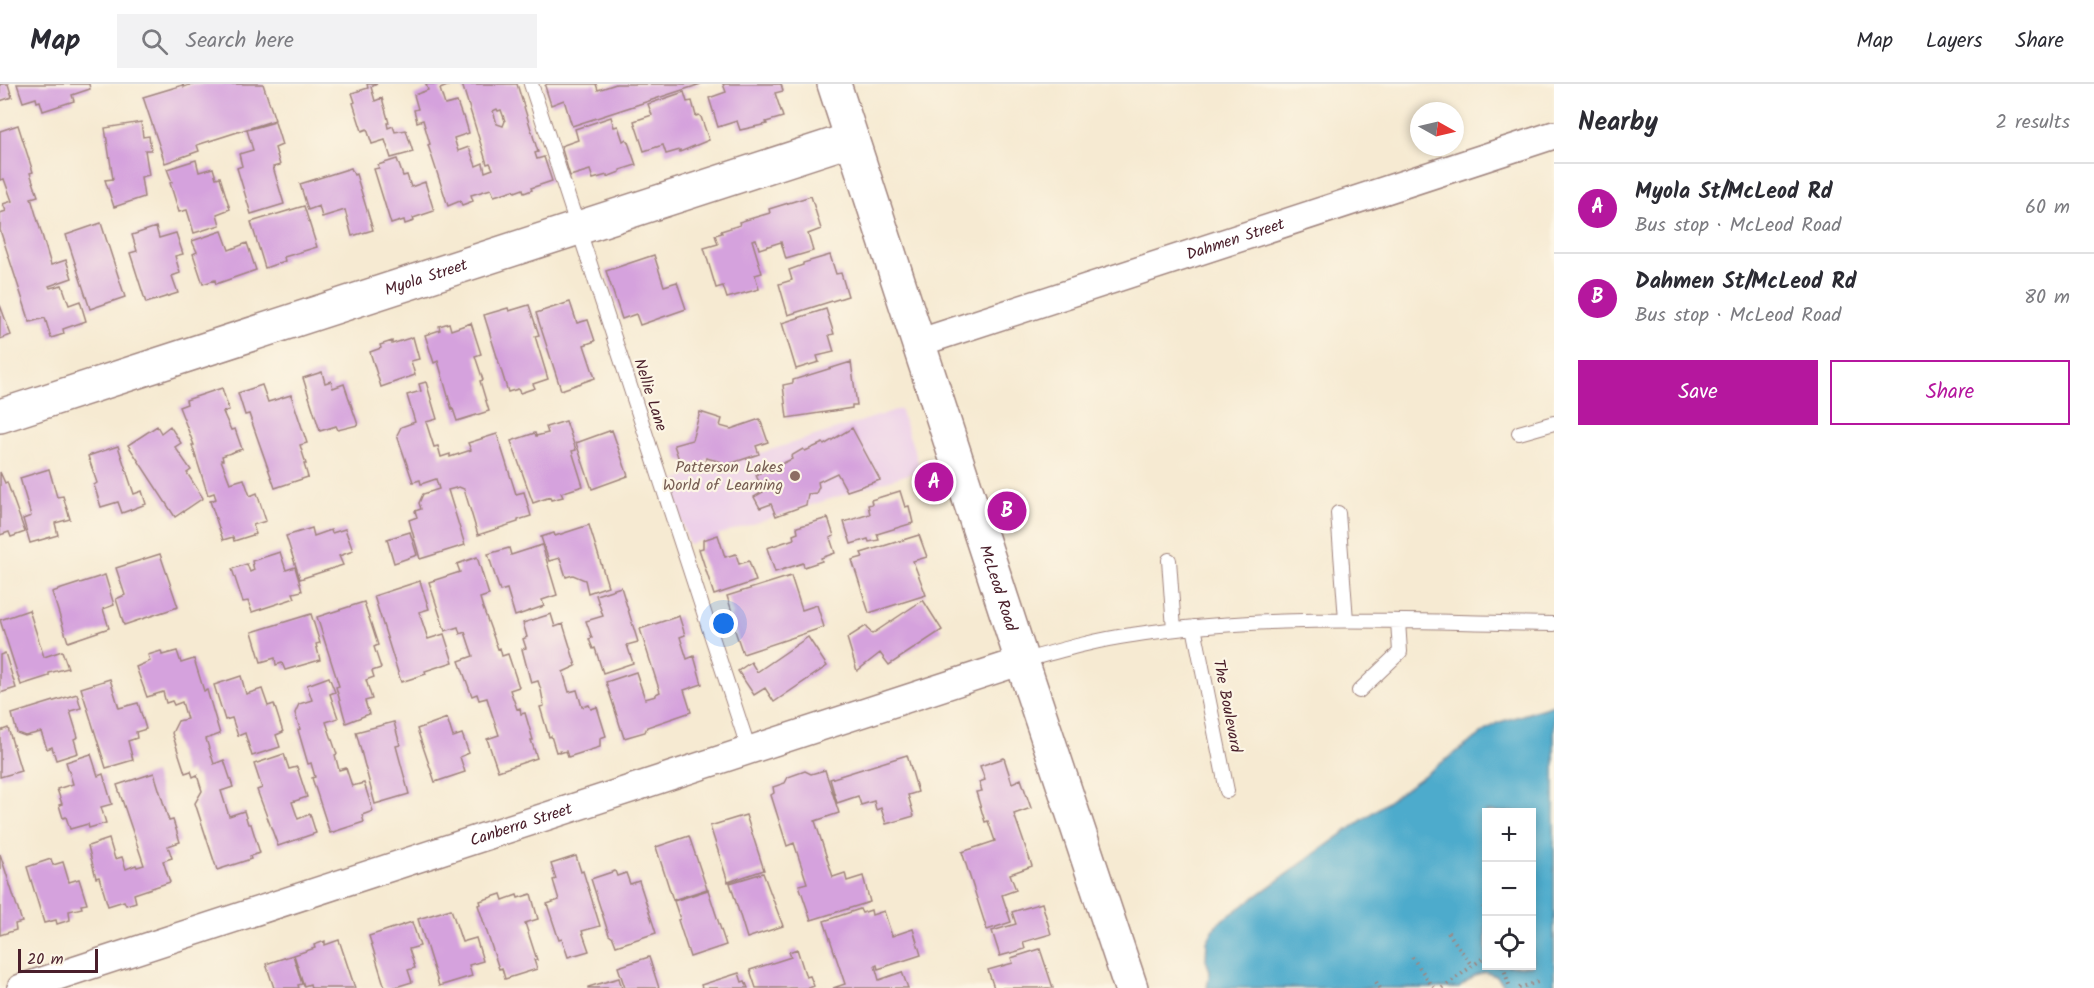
<!DOCTYPE html>
<meta charset="utf-8">
<style>
body{margin:0;font-family:Kalam,sans-serif;background:#f2f2f3;color:#2b2b33}
.controls{position:absolute;right:18px;bottom:18px;display:grid;overflow:hidden;border-radius:0px;box-shadow:0 3px 9px #0003}
.controls button{width:54px;height:54px;display:grid;place-items:center;padding:0;border:0;border-bottom:2px solid #e1e1e2;background:#fff;color:#2b2b33;font:30px sans-serif}
.compass{position:absolute;left:1410px;top:18px;width:54px;height:54px;border-radius:50%;background:#fff;box-shadow:0 3px 9px #0003;rotate:98deg}
.scale{position:absolute;left:18px;bottom:15px;width:80px;box-sizing:border-box;padding-left:6px;border:3px solid #4a1f2b;border-top:0;font-size:16px;line-height:21px;white-space:nowrap;color:#4a1f2b;-webkit-text-stroke:4px #fcf5e5;paint-order:stroke}
.you{position:absolute;left:724px;top:540px;width:21px;height:21px;margin:-15px;border:4px solid #fff;border-radius:50%;background:#1a73e8;box-shadow:0 0 0 9px #1a73e833}
.badge{display:grid;place-items:center;width:39px;height:39px;border-radius:50%;background:#b5179e;color:#fff;font-size:20px;font-weight:700}
.pin{position:absolute;translate:-50% -50%;border:3px solid #fff;box-shadow:0 2px 6px #0006}
.list{margin:0;padding:0;list-style:none}
h2{display:flex;justify-content:space-between;align-items:center;height:78px;margin:0;padding:0 24px;font-size:26px}
h2 small{font-size:20px;font-weight:400;color:#7c7c81}
.list li{display:grid;grid-template-columns:39px 1fr auto;gap:18px;align-items:center;box-sizing:border-box;height:90px;padding:0 24px;border-top:2px solid #e1e1e2}
.list b{display:block;font-size:22px;white-space:nowrap}
.list p{margin:0;font-size:20px;white-space:nowrap;color:#7c7c81}
.list em{font-size:20px;font-style:normal;color:#7c7c81}
.actions{display:flex;gap:12px;padding:18px 24px}
.actions a{flex:1;padding:14px 0;border:2px solid #b5179e;border-radius:0px;text-align:center;font-size:21px;color:#b5179e}
.actions .main{background:#b5179e;color:#fff}
.icon{flex:none;width:33px;height:33px;fill:none;stroke:currentColor;stroke-width:2;stroke-linecap:round;stroke-linejoin:round}
.map{position:relative;flex:none;width:1554px;height:904px;overflow:hidden}
header{display:flex;align-items:center;gap:36px;box-sizing:border-box;height:84px;padding:0 30px;background:#fff;border-bottom:2px solid #e1e1e2}
header strong{font-size:28px}
nav{display:flex;gap:33px;margin-inline-start:auto;font-size:21px}
.search{width:420px;height:54px;background:#f2f2f3;display:flex;align-items:center;gap:15px;box-sizing:border-box;padding:0 21px;border-radius:0px;color:#7c7c81;font-size:22px}
main{display:flex}
aside{flex:1;background:#fff}
.map>svg:first-child{display:block}
</style>
<header>
<strong>Map</strong>
<div class="search"><svg class="icon" aria-label="search" viewBox="0 0 24 24"><circle cx="10" cy="10" r="6"/><path d="M15 15l6 6"/></svg>Search here</div>
<nav><a>Map</a><a>Layers</a><a>Share</a></nav>
</header>
<main>
<div class="map">
<svg width="1554" height="904" viewBox="0 0 1554 904">
<rect width="100%" height="100%" fill="#fcf5e5"/>
<filter id="ink" filterUnits="userSpaceOnUse"><feTurbulence type="fractalNoise" baseFrequency=".0167" numOctaves="2"/><feDisplacementMap in="SourceGraphic" scale="12" xChannelSelector="R" yChannelSelector="G"/><feConvolveMatrix kernelMatrix="1 2 1 2 8 2 1 2 1" color-interpolation-filters="sRGB"/></filter>
<filter id="wash" filterUnits="userSpaceOnUse"><feTurbulence type="fractalNoise" baseFrequency=".008" numOctaves="4" result="noise"/><feDisplacementMap in="SourceGraphic" scale="24" xChannelSelector="R" yChannelSelector="G"/><feGaussianBlur stdDeviation="1.35" result="paint"/><feColorMatrix in="noise" values="0 0 0 0 0 0 0 0 0 0 0 0 0 0 0 0 0 1.4 0 .05"/><feComposite in="paint" operator="in"/></filter>
<g filter="url(#wash)">
<rect width="100%" height="100%" fill="#f6ead2"/>
<path fill="#edd0e9" d="M900,325L921,386L689,460L669,398Z"/>
<path fill="#4dabcc" stroke="#4c657c" stroke-width="1.5" fill-rule="evenodd" d="M1554,621V904H1507L1496,892L1485,888L1474,893L1459,904H1207L1210,887L1206,876L1207,858L1216,841L1497,639ZM1486,728H1532V882H1486Z"/>
<g id="blocks">
<path fill="#d5a2dd" fill-rule="evenodd" d="M0,0H8L12,13L0,17Z
M17,0H89L90,5L72,11L74,17L43,27L40,17L37,18L36,14L23,18Z
M192,0H263L275,36L197,61L199,67L165,79L143,13L183,1L184,3Z
M367,0H377L371,3L375,17L382,14L389,39H387L388,44L393,42L395,48L406,46L413,68L391,74L385,56L372,60L367,45L362,47L353,19L355,18L352,9L368,4Z
M426,0H452L440,5L445,21L457,18L462,32H464L469,49L454,54L458,67L469,63L476,82L483,79L485,88L493,85L490,79L487,80L462,0H517L538,68L535,69L537,75L544,73L552,97L531,104L532,106L524,109L523,105L515,108L514,106L494,112L491,105L471,111L473,117L462,121L460,117L448,122L428,61L430,60L423,36L417,38L414,26L418,25L414,11L428,6ZM497,25L498,27L501,26L505,37L503,42L497,40L493,27Z
M547,0H596L598,6L616,0H701L572,42L564,16L551,21L545,2Z
M723,0H781L783,7L775,9L783,33L766,38L767,40L740,46L737,37L718,43L709,14L726,8Z
M684,8L687,18L692,17L696,32L699,31L701,33L709,56L680,68V66L666,70L663,61L644,67L634,37L652,31L648,20Z
M611,33L614,43L618,42L623,57L626,55L628,58L636,81L620,86V88L607,93V91L593,95L590,86L570,92L561,62L578,56L575,45Z
M141,38L143,53L149,52L151,66H145L149,91L141,93L144,113L114,123L105,96L113,95L105,44Z
M275,38L282,61L275,64L280,81L273,83L284,120L251,130L237,84L242,82L239,70L253,66L247,46Z
M18,41L33,88L30,89L38,112L31,114L51,181L66,176L72,194L49,202L50,204L62,201L69,221L80,217L86,237L63,245L64,250L51,254L45,234L30,238L0,146V129L6,127L3,120L12,117L4,95L0,96V47Z
M397,75L403,92L407,91L411,103L425,98L434,127L413,134L414,137L405,140L404,136L391,140L374,85L379,84L378,81Z
M196,76L199,88L213,84L216,94L220,93L230,125L217,130L220,141L194,149L187,126L179,128L170,99L172,98L167,85Z
M351,84L354,91L356,90L373,146L352,152L345,126L322,133L319,122L308,126L300,100Z
M811,112L821,145L808,150L813,167L786,175L781,158L759,165L756,155L752,156L762,189L755,191L759,205L727,214L723,202L716,204L704,164L718,160L715,151L722,149L721,147L740,141L739,138L770,129L769,125Z
M304,122L317,163L284,173L285,177L265,184L251,138Z
M101,139L125,213L90,225L66,151Z
M156,143L159,154L176,149L183,170L175,172L180,189L172,192L178,209L146,219L130,169L137,167L132,151Z
M222,147L229,166L247,159L256,186L216,200L215,196L203,200L193,170L197,168L192,157Z
M654,171L664,202L677,198L686,225L640,241L636,230L622,235L606,187Z
M830,171L836,190L841,189L848,212L788,231L779,200L792,196L789,186L803,181V179Z
M570,218L577,239L588,236L595,257L584,261L595,294L561,306L536,229Z
M0,221L11,251L0,255Z
M529,221L539,251L535,252L548,295L533,300L535,304L520,309L518,305L508,308L484,231L508,224L509,227Z
M826,225L834,250L829,251L834,268L817,272L819,278L796,285L782,239Z
M449,239L451,246L471,239L481,270L475,272L483,296L480,297L489,327L457,337L453,325L452,326L438,277L434,279L425,251L440,246L439,242Z
M413,253L419,275L411,277L415,291L381,303L370,268L381,264L380,261L392,257V260Z
M851,278L857,321H852V324L787,334L783,301L793,299V296Z
M322,288L325,299L331,297L333,304L344,300L358,341L338,346L336,342L320,347L303,294Z
M426,298L437,335L426,338L434,363L438,362L441,373L450,370V373L471,366L468,359L497,350L516,410L524,408L531,432L518,436V438L478,451L464,405L459,403L448,406L465,461L420,475L409,436L417,433L415,427L421,425L419,419L423,410L439,405L436,395L421,400L420,396L413,398L397,351L401,343L415,338L407,311L421,307L419,300Z
M262,301L268,318L291,311L307,359L300,361L306,380H304L308,393L275,404L249,330L245,331L238,309Z
M222,304L229,326L223,328L231,346L235,345L242,365L222,372L223,376H221L230,399L244,395L250,412L257,409L266,437L253,441L256,450L234,457L233,453L223,456L210,417L216,415L214,409L208,411L192,361H194L179,323L187,320L186,316Z
M700,328L722,335L720,342L731,345L760,335L768,358L756,362L759,370L723,382L722,378L706,374L704,383L679,376L674,361L692,356Z
M566,337L576,366L572,367L583,402L561,409L563,413L551,416L550,413L533,419L511,357L535,349L536,352L548,349L546,343Z
M157,342L161,349L170,342L181,359L175,363L191,386L187,389L203,414L175,433L128,361Z
M852,344L880,396L847,407L837,389L818,398L819,403L816,409L808,410L806,421L776,432L771,420L760,424L754,413L763,408L756,391L776,380L777,382L792,375L791,372L803,365L805,367L823,359L824,361Z
M612,346L628,392L592,405L576,359Z
M118,362L134,410L142,407L146,420L122,429L118,418L101,423L94,401L97,399L88,372Z
M49,385L57,413L63,412L70,435L55,439L58,451L30,459L23,435L31,432L20,394Z
M0,388L5,399L7,398L25,448L11,453L9,448L0,451Z
M900,407L905,423L909,422L913,439L877,450L879,456L869,458L868,455L851,460L844,438L870,430L868,421L872,420L871,416Z
M828,434L834,452L830,454L835,469L821,474L822,477L804,483L803,479L775,488L767,464L794,455L793,451L798,449L797,443Z
M589,441L608,502L588,509L585,496L573,491L566,493L560,474L549,477L541,453L554,449L555,452Z
M312,444L314,452L331,446L332,449L345,445L353,467L339,472L343,481L300,495L286,452Z
M410,448L417,471L394,479L387,455Z
M718,451L725,473L736,470L739,480L749,477L756,497L714,511L699,465L703,464V456Z
M919,451L927,473L913,477L926,511L869,529L852,476L863,473L861,469Z
M542,461L557,511L542,516L544,522L515,532L507,505L500,507L488,470L509,464L511,471Z
M280,468L286,486L295,483L302,507L293,509L295,514L252,528L248,517L243,518L232,485L247,480L250,488L254,486L252,477Z
M160,470L178,523L124,541L116,515L125,511L116,484Z
M477,473L489,511L480,514L483,524L498,565L500,564L502,572L508,570L519,603L510,606L517,625L520,624L521,630L525,629L533,656H531L537,674L498,687L487,655L499,651L490,624L487,614L479,616L477,610L472,612L459,577L473,572L465,548L460,550L458,543L445,547L429,498L460,488L457,480Z
M105,491L114,521L103,525L109,544L68,558L52,508Z
M791,492L802,526L817,521L824,543L743,570L730,532L733,531L727,512Z
M420,497L429,525L419,528L428,555L444,550L453,578L425,587L426,590L401,598L374,512Z
M621,503L638,558L627,561L633,579L603,589L595,564L593,565L589,555L592,554L586,537L603,532L596,511Z
M923,516L942,546L889,581L880,569L857,587L847,554L866,542L872,550Z
M364,518L378,561L374,563L381,584L372,587L374,593L366,596L372,615L365,617L369,630L346,639L336,603L339,602L317,533Z
M29,526L44,573L62,567L68,584L49,589V592L21,601L0,536Z
M311,530L320,559L316,560L320,576L285,586L282,579L276,581L275,574L261,578L252,548Z
M551,530L555,543L563,540L576,582L563,588L569,608L577,606L582,623L589,621L591,625L597,623L606,652L600,654V663L568,673L566,667L560,669V667L556,668L551,652L549,653L540,623L544,622L541,606L538,597L531,599L522,565L526,564L523,555L527,553L523,539Z
M679,532L685,551L680,553L687,575L694,572L702,600L684,606L691,628L647,643L645,648L624,654L606,598L636,588L645,615L656,612V610L660,608L640,545Z
M808,553L827,582L774,618L765,604L754,611L738,587L751,578L757,588Z
M161,567L162,571L177,567L181,579L194,575L204,607L207,606L220,650L206,655L214,680L224,676L233,703L221,707L229,732L244,727L248,740H251L260,769L250,772L251,775L217,786L195,719L202,707L197,691L193,693L191,687L185,689L172,649L178,637L187,635L182,618L174,621L172,617L166,619L163,608L147,613L136,583L150,577L148,571Z
M5,569L16,604L0,609V571Z
M241,592L246,610L262,605L268,622L274,620L283,648L276,651L280,663L252,672L245,649L238,652L232,634L225,636L214,601Z
M329,593L335,608L330,610L338,634L326,638L337,670L335,671L339,686L346,684L352,702L364,699L373,727L362,731L364,738L330,749L312,694L315,693L311,679L308,680L298,646L300,645L295,629L299,620L312,616L307,601Z
M110,595L119,624L138,619L146,645L136,648L137,654L128,657L133,676L106,684L81,604Z
M77,610L81,624L70,627L78,653L74,655L78,669L56,676L52,663L47,665L41,648L25,652L17,649L12,630Z
M447,634L453,653L462,650L469,669L460,673L465,688L435,698L417,645Z
M394,638L400,661L396,662L409,710L375,720L356,648Z
M8,644L21,687L0,693V647Z
M91,670L98,692L103,690L112,720L101,723L106,739L89,744L88,740L70,745L66,733L63,734L59,721L62,720L57,705L73,700L66,678Z
M284,670L289,685L297,683L307,713L292,718L298,735L310,730L316,749L278,762L257,706L262,704L254,680Z
M907,671L918,708L908,711L914,732L886,740L881,724L876,726L874,717L861,721L858,712L837,719L830,695Z
M1004,674L1012,699L1021,695L1031,724L1014,730L1032,782L1010,790L1016,806L1002,811L1011,838L987,846L962,768L995,757L988,737L985,738L976,708L982,707L979,698L985,696L980,682Z
M825,686L839,729L815,737L833,793L845,789L847,797L863,792L870,818L811,836L799,801L807,799L794,759L787,762L771,711L774,709L773,703L785,699L788,693L805,687L811,690Z
M154,689L169,737L173,736L180,758L168,762L172,774L163,777L170,798L134,810L136,818L126,821L124,817L108,822L99,793L96,794L88,762L109,755L115,775L122,773L126,785L136,781L137,783L144,781L117,701Z
M746,731L764,786L728,798L710,742Z
M689,752L707,805L673,816L656,763Z
M0,770L22,838L15,840L16,846L0,851Z
M576,772L581,788L583,787L600,842L582,847L589,867L568,873L562,855L559,856L547,820L559,816L553,796L556,795L551,780Z
M51,775L53,781L63,778L69,798L79,795L87,820L81,821L82,824L69,827L70,836L57,840L56,836L44,839L27,783Z
M615,787L617,792L626,789L630,800L639,797L656,849L616,862L613,854L609,851L591,795Z
M763,789L783,842L747,854L730,799Z
M708,806L726,861L690,873L678,836L680,835L674,817Z
M501,810L503,816L517,811L518,814L531,810L538,835L525,839L537,876H534L537,885L505,895L502,884L499,885L478,821L481,820L480,817Z
M1042,819L1051,850L1023,858L1025,865L1000,872L992,847L1016,840L1012,828Z
M451,825L462,858L476,854L483,877L469,881L472,892L439,902L418,835Z
M860,825L862,829L871,826L872,831L884,827L892,852L913,845L921,871L878,885L877,881L875,882L879,896L902,888L908,904H833L845,900L824,837Z
M412,838L420,862L409,865L415,884L408,886L412,898L392,904H385L369,852Z
M339,856L355,904H311L310,900L304,902L294,871L315,864L314,861L325,857V861Z
M797,865L806,893L810,892L814,902L809,904H756L750,886L791,873L789,868Z
M1040,865L1053,904H994L988,886L1013,879L1011,874Z
M293,871L302,900L298,901L299,904H274L266,880Z
M649,873L659,904H625L618,883Z
M739,889L742,898L745,897L748,904H702L701,901Z
M619,894L622,904H588V903Z"/>
</g>
</g>
<g filter="url(#ink)">
<use href="#blocks" fill-opacity="0" stroke="#a0847e" stroke-width="1.5"/>
<g fill="none" stroke-linecap="round" stroke-linejoin="round">
<defs>
<path id="lane" d="M531,0L749,666
M1519,349L1554,339
M1338,429L1346,536
M1169,476L1174,545
M1194,543L1227,707
M1022,577C1058,567 1095,556 1132,551C1271,529 1414,538 1554,540
M1359,607L1400,568L1398,537"/>
<g id="street">
<path id="s1" d="M918,259L1554,51"/>
<path id="s2" d="M21,904L1022,577"/>
</g>
<g id="secondary">
<path id="s3" d="M0,332L852,55"/>
</g>
<g id="primary">
<path id="s4" d="M834,0L1022,577L1131,904"/>
</g>
</defs>
<use href="#lane" stroke="#a0847e" stroke-width="16"/>
<use href="#street" stroke="#a0847e" stroke-width="30"/>
<use href="#secondary" stroke="#a0847e" stroke-width="36"/>
<use href="#primary" stroke="#a0847e" stroke-width="36"/>
<path stroke="#a0847e" stroke-width="4" stroke-dasharray="1.5 4.5" stroke-linecap="butt" d="M1483,822L1486,826
M1448,848L1472,882
M1412,873L1434,904
M1503,882L1510,904
M1376,898L1380,904
M1442,904L1486,872
M1519,904L1541,897"/>
<use href="#lane" stroke="#fff" stroke-width="14"/>
<use href="#street" stroke="#fff" stroke-width="27"/>
<use href="#secondary" stroke="#fff" stroke-width="33"/>
<use href="#primary" stroke="#fff" stroke-width="33"/>
</g>
</g>
<circle fill="#8d6e63" stroke="#fcf5e5" stroke-width="2" cx="795" cy="392" r="6"/>
<g text-anchor="middle" dominant-baseline="central" stroke-width="4.5" stroke-linejoin="round" paint-order="stroke">
<g font-size="16" fill="#4a1f2b" stroke="#fcf5e5">
<text stroke="none"><textPath href="#s1" startOffset="334">Dahmen Street</textPath></text>
<text stroke="none"><textPath href="#s3" startOffset="448">Myola Street</textPath></text>
<text transform="translate(650 311) rotate(72)">Nellie Lane</text>
<text stroke="none"><textPath href="#s4" startOffset="530">McLeod Road</textPath></text>
<text transform="translate(1227 622) rotate(79)">The Boulevard</text>
<text stroke="none"><textPath href="#s2" startOffset="526">Canberra Street</textPath></text>
</g>
<g font-size="16" fill="#785e54" stroke="#fcf5e5" text-anchor="end">
<text x="783" y="383">Patterson Lakes<tspan x="783" dy="18">World of Learning</tspan></text>
</g>
</g>
</svg>
<div class="controls">
<button>+</button>
<button>−</button>
<button><svg class="icon" aria-label="locate" viewBox="0 0 24 24"><circle cx="12" cy="12" r="6"/><path d="M12 2v4M12 18v4M2 12h4M18 12h4"/></svg></button>
</div>
<svg class="compass" viewBox="-18 -18 36 36"><path d="M0-13l5 13h-10z" fill="#e53935"/><path d="M0 13l5-13h-10z" fill="#7c7c81"/></svg>
<div class="scale">20 m</div>
<div class="you"></div>
<div class="pin badge" style="left:934px;top:398px">A</div>
<div class="pin badge" style="left:1007px;top:427px">B</div>
</div>
<aside>
<h2>Nearby<small>2 results</small></h2>
<ul class="list">
<li><span class="badge">A</span><div><b>Myola St/McLeod Rd</b><p>Bus stop · McLeod Road</p></div><em>60 m</em></li>
<li><span class="badge">B</span><div><b>Dahmen St/McLeod Rd</b><p>Bus stop · McLeod Road</p></div><em>80 m</em></li>
</ul>
<div class="actions"><a class="main">Save</a><a>Share</a></div>
</aside>
</main>
